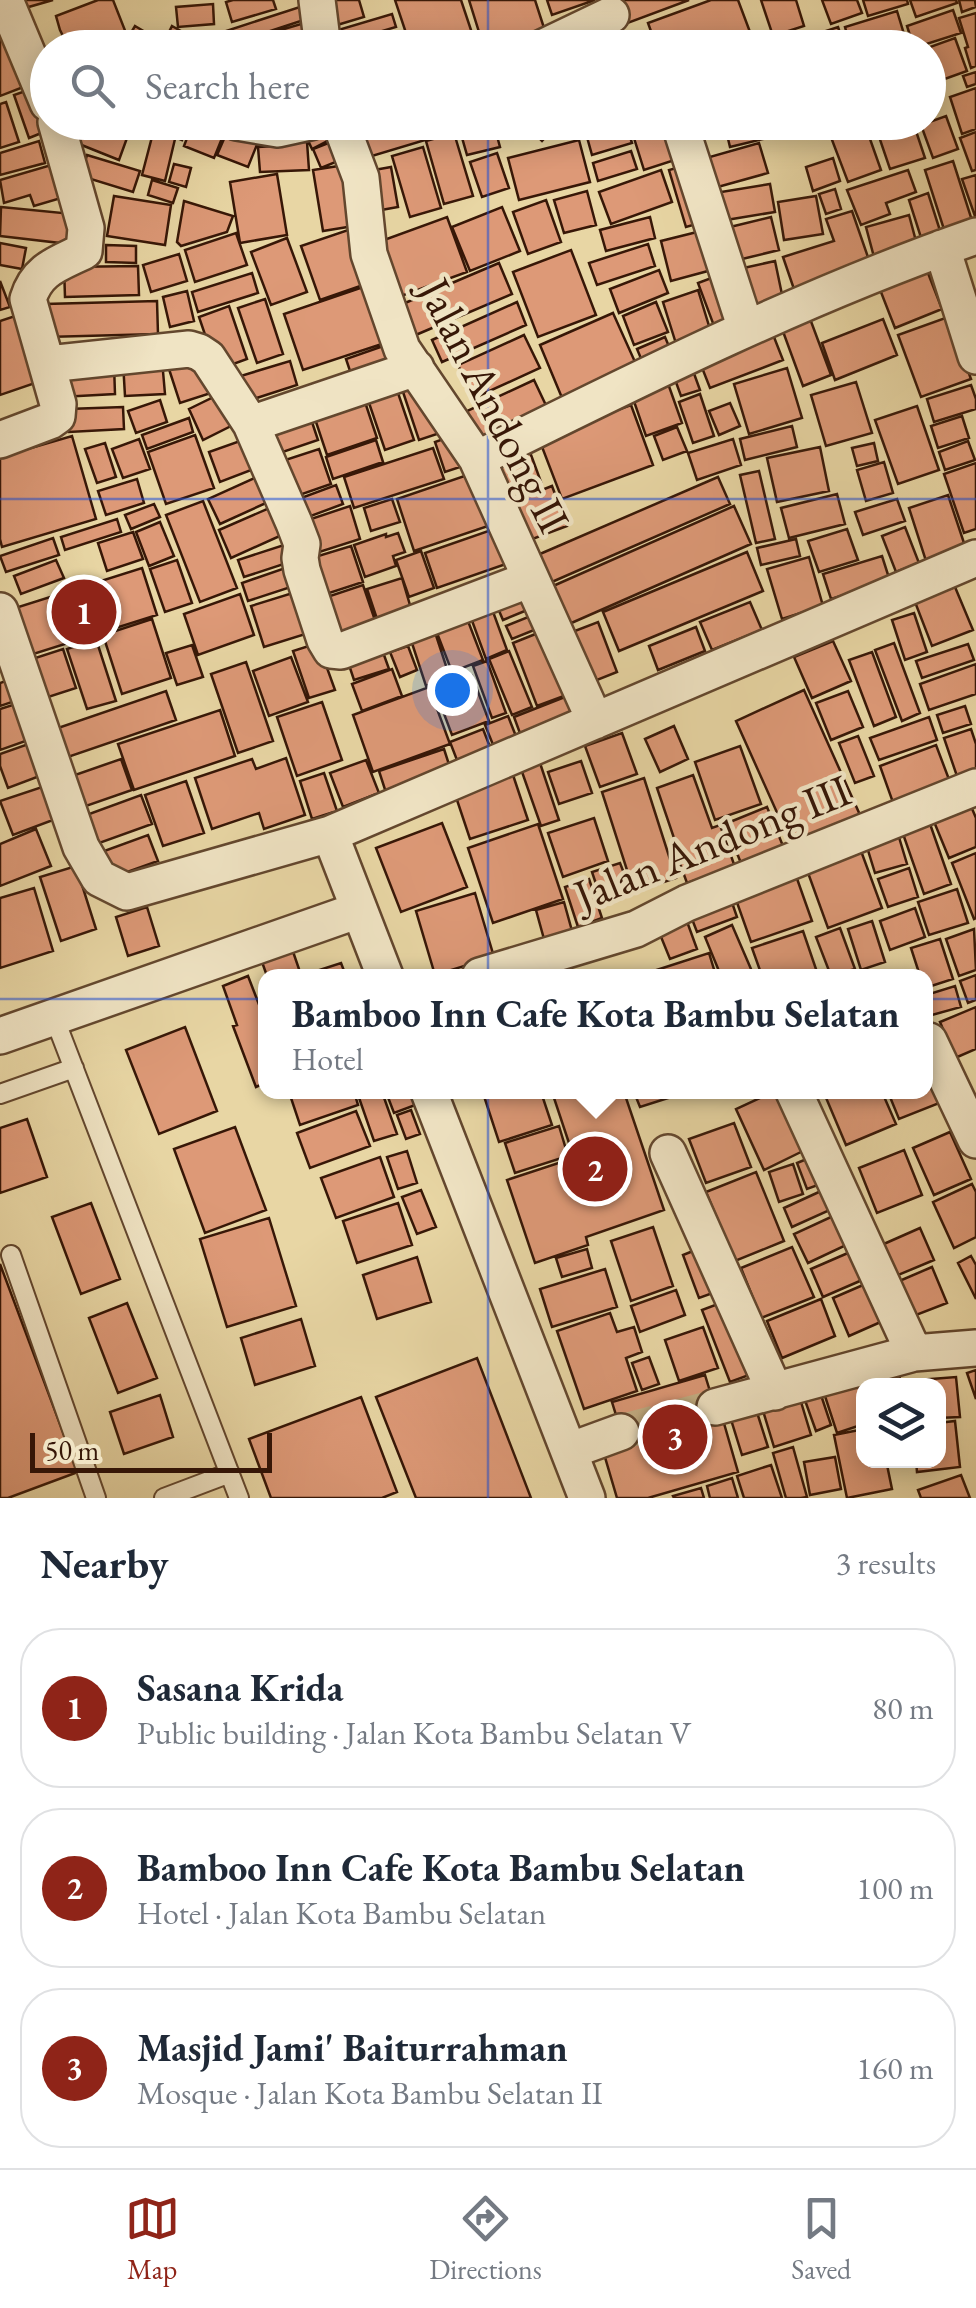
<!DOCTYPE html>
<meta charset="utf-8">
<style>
body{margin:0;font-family:"EB Garamond",serif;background:#f2f2f3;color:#1f2937}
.controls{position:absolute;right:30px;bottom:30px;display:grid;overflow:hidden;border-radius:20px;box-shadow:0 5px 25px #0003}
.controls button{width:90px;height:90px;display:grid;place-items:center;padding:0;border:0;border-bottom:2px solid #e0e1e3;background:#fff;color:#1f2937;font:50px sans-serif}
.scale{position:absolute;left:30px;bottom:25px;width:242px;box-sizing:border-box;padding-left:10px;border:5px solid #371707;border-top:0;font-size:28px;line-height:35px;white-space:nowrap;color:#371707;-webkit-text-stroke:8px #f0e4c4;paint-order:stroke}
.you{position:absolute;left:452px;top:690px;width:35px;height:35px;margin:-25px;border:8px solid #fff;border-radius:50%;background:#1a73e8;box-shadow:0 0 0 15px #1a73e833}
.badge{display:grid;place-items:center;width:65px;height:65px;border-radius:50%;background:#8f2418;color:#fff;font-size:32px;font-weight:700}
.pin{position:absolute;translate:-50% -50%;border:5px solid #fff;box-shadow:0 2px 10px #0006}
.popup{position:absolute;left:258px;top:969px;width:675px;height:130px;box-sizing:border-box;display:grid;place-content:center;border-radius:20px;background:#fff;filter:drop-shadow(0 2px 8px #0005);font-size:32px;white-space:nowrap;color:#747a83}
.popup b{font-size:38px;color:#1f2937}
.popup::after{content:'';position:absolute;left:50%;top:100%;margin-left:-20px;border:20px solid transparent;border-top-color:#fff}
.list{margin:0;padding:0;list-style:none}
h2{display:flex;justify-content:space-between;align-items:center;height:130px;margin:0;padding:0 40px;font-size:42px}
h2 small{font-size:32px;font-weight:400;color:#747a83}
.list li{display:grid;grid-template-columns:65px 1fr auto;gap:30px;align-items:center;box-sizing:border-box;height:160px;margin:0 20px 20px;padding:0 20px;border:2px solid #e0e1e3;border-radius:40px}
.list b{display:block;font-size:38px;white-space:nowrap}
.list p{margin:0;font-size:32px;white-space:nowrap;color:#747a83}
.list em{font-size:32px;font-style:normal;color:#747a83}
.icon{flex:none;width:55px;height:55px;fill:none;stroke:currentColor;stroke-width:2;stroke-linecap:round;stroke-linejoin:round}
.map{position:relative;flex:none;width:976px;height:1498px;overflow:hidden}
.search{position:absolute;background:#fff;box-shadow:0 5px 25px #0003;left:30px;right:30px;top:30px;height:110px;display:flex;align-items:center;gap:25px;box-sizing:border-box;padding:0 35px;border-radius:55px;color:#747a83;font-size:38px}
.sheet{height:670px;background:#fff}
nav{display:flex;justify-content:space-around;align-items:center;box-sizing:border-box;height:140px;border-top:2px solid #e0e1e3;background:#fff;font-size:28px;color:#747a83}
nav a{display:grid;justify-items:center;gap:5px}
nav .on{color:#8f2418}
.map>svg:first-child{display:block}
</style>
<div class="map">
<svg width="976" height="1498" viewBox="0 0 976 1498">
<rect width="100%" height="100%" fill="#e8d6a4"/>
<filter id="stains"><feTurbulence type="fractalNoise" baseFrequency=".002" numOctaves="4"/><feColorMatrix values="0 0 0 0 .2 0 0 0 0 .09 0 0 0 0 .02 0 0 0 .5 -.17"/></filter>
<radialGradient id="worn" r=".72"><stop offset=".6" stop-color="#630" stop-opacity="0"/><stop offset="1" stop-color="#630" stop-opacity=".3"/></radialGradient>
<path fill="#d97" stroke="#371707" stroke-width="2.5" d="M15,0H53L25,8Z
M98,0H113L126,33L96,45L69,48L60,30L56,16Z
M233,0H273L276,9L232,22L226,2Z
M324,0H359L364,17L327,28Z
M395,0H461L477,48H411Z
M469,0H535L545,31L492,48H484Z
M547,0H595L552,15Z
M616,0H689L625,24Z
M711,0H738L756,48H657L648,23Z
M761,0H796L804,26L773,36Z
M822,0H857L862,13L831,24Z
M863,0H907L908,4L868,16Z
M910,0H956L957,3L916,17Z
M959,0H975L976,7L962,12Z
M213,4L214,24L178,27L176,7Z
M309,4L313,17L228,45L223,32Z
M953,10L961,33L914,48L907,26Z
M897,11L907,44L896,48H851L845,27Z
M976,13V66L971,68L965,48L968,47L959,18Z
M392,14L396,27L332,46L328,33Z
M311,21L319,48H239L237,43Z
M135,26L162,42L159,48H122Z
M172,26L195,39L190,48H161Z
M607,27L615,48H569Z
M838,27L845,48H777V47Z
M402,32L406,48H346Z
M6,36L26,86L0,96V39Z
M955,38L967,71L928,85L927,48Z
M976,72V84L967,87L963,76Z
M34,88L49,130L29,138L14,95Z
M976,88V129L962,134L950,97Z
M6,102L19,142L0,148V104Z
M946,116L958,149L933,158L921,125Z
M82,122H89L127,138L119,160L74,142Z
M128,122H161L158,133Z
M167,122H189L182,140L163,132Z
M193,122H219L227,126L214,158L184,146Z
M322,122L335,137L312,149L304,132Z
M369,122H438L442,135L362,159L353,128Z
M448,122H476L451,132Z
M523,122H559L542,141Z
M629,122H667L684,157L644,170Z
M724,122H789L792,132L730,147Z
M796,122H824L826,129L801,137Z
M855,122H864L881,170L848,182L829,132Z
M874,122H913L925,158L890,169Z
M230,125L260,137L248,167L217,155Z
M494,125L500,147L467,155L461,134Z
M626,125L632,143L592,155L587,137Z
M273,132L297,142H307L309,170L260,172L258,147L273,146Z
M976,132V170L972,171L960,138Z
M153,133L175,139L165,181L142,175Z
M454,133L473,196L444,204L426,141Z
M341,138L348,157L321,168L313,149Z
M579,140L590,182L519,200L508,158Z
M39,141L45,163L0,175V153Z
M759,143L768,173L707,190L699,160Z
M423,147L441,208L410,217L392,156Z
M631,151L637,169L598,181L593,163Z
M497,153L509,188L482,197L470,162Z
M87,155L140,171L133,192L81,176Z
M833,158L840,181L813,191L806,167Z
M953,161L976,233L948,242L925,170Z
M58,163L68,196L34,206L30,195L4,203L0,180Z
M174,164L191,168L186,187L169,182Z
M351,164L360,225L323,231L313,170Z
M690,164L707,221L686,227L669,170Z
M391,167L398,207L370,212L363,172Z
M661,170L672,202L611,224L599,192Z
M908,170L916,192L886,203L890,214L861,225L847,190Z
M277,174L287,235L240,243L230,182Z
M976,175V219L962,179Z
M152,180L178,188L173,203L148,195Z
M770,184L775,212L720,221L715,193Z
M835,189L841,209L826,214L819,194Z
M587,191L596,225L564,233L554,200Z
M928,193L943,240L924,247L909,200Z
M114,196L171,205L165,245L107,236Z
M816,196L823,234L784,240L778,202Z
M546,200L561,242L528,254L513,212Z
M184,201L233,216L227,232L181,246L177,242Z
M1,207L73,214L69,244L0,236Z
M502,207L520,251L470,271L452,227Z
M852,211L870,263L796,295L783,257L834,241L826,219Z
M909,215L917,245L874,257L866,227Z
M447,217L467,272L393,299L373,244Z
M650,217L655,238L606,251L600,230Z
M771,217L779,250L734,261L726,228Z
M354,228L372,282L320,300L301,246Z
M709,229L719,268L671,281L661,241Z
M236,233L247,265L195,282L185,250Z
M287,238L307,292L271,305L251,252Z
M0,243L26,248L22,269L0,265Z
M648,244L655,266L597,285L589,263Z
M106,245L136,246V263L106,262Z
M571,250L596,315L538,337L513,272Z
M179,254L187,281L151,292L143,265Z
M775,261L784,304L748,312L739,269Z
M499,263L512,294L411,337L398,306Z
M138,266L139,295L65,297L64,267Z
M926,268L942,309L895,328L879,287Z
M659,270L668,293L619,313L610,289Z
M252,273L258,293L198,312L192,292Z
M722,274L741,325L717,334L698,283Z
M0,281L10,307L0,310Z
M369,285L388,342L303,370L284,314Z
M698,290L713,339L678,350L663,302Z
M187,291L194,321L170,327L163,297Z
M265,299L283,354L257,363L238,308Z
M157,301L158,334L46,337L45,304Z
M517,302L526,325L442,362L432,340Z
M656,302L668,332L634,345L623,316Z
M229,306L247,359L217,370L199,317Z
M613,313L640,373L565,405L540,345Z
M18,315L41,381L0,395V321Z
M809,316L831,375L803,386L781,326Z
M948,317L971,379L921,397L898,335Z
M883,319L897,355L835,380L822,343Z
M772,332L783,360L710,388L699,360Z
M524,335L540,368L474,398L458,365Z
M665,337L673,356L645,368L637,349Z
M389,344L399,371L355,386L346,359Z
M198,356L211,393L180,403L168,366Z
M162,360L165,394L125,396L123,362Z
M290,361L297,385L241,403L234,378Z
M114,365L115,394L61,397L59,367Z
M692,368L700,390L681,396L673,374Z
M787,368L802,418L749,434L734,384Z
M665,375L682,423L646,436L629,387Z
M422,379L440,433L419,440L401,386Z
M534,380L551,416L483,447L467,411Z
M856,382L872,433L826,446L811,395Z
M971,385L976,399V409L934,422L927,399Z
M361,390L377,438L327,455L311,407Z
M397,390L414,440L385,450L368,400Z
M226,391L241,421L203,440L189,409Z
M700,394L714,436L693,443L679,402Z
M160,400L167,422L136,433L128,411Z
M730,403L740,426L719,435L709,411Z
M631,405L653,465L562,499L539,439Z
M917,406L939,470L898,484L875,420Z
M123,407L124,429L69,432L68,409Z
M308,410L318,440L268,457L258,427Z
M962,416L969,438L938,448L931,426Z
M189,418L193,432L147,449L142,435Z
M792,426L797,447L745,460L740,439Z
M677,427L687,451L663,460L654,436Z
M195,435L214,488L166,504L148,452Z
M72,436L96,519L2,547L0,539V457Z
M254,436L264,465L220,482L209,452Z
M449,437L460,467L445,472L435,442Z
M139,439L150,469L123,478L112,449Z
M733,439L741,465L697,480L688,453Z
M376,440L383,462L333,479L326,457Z
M968,441L975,460L945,470L939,452Z
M105,443L116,477L97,483L85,449Z
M874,443L878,461L857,466L852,448Z
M527,444L541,482L504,494L491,457Z
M820,447L829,491L777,502L767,458Z
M433,448L444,479L354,508L344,477Z
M319,449L331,484L288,499L276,463Z
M884,462L893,493L866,501L857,470Z
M976,463V529L964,533L944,474Z
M479,471L497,523L414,551L397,499Z
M759,471L775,539L756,543L740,475Z
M266,473L277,498L220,524L208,499Z
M718,477L730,504L545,585L533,557Z
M137,479L144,503L106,515L98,491Z
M336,485L343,504L300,520L293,501Z
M552,486L567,526L522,543L506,504Z
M837,494L845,524L789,538L781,508Z
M948,495L966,549L926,561L909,508Z
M392,499L400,522L371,531L364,508Z
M897,499L905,521L863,535L855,512Z
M203,501L237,588L200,602L166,515Z
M281,503L293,530L231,558L219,530Z
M154,504L160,517L131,529L125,515Z
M350,506L360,539L310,555L299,523Z
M734,506L751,544L560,628L544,590Z
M117,519L121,532L65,550L61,537Z
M160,522L174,556L149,566L136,532Z
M905,527L919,563L896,572L882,536Z
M494,529L506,564L437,588L425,553Z
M847,529L858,560L819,572L808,541Z
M133,532L143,559L107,571L98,543Z
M398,533L405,552L393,556L396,566L365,577L354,545L386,534V537Z
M53,538L59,555L6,572L0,556Z
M796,539L800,556L761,565L757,548Z
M287,544L293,561L244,577L238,560Z
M351,546L363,582L317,597L305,560Z
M421,551L434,588L409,597L396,560Z
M747,552L763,591L619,651L603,612Z
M882,556L890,581L831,599L823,574Z
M809,557L823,606L782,619L767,569Z
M56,560L64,578L21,594L14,576Z
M177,560L192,603L165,612L150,569Z
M291,566L297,585L248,601L242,583Z
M142,568L157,615L27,656L12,609Z
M402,578L412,612L378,622L367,589Z
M363,585L379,632L334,647L318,600Z
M529,585L537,606L503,620L494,599Z
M955,587L973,630L932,646L915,602Z
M299,591L312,632L264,647L251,606Z
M240,594L254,635L198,655L184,614Z
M488,598L507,650L486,659L467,607Z
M750,602L762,630L712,650L700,622Z
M463,608L483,660L452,672L432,620Z
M538,613L544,626L512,639L506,626Z
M914,613L927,652L905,660L892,620Z
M152,619L171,678L122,694L103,635Z
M598,622L617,672L587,684L567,634Z
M432,623L450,678L426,686L408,631Z
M696,627L705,651L658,670L649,646Z
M548,629L572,693L537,706L513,643Z
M96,639L116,701L87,709L67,649Z
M379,641L389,669L354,680L345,653Z
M833,641L851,681L812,698L794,657Z
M318,643L335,690L309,698L293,651Z
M894,643L920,713L902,721L875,650Z
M968,644L974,660L922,678L916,661Z
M192,645L203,677L177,685L166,653Z
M408,646L417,670L400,677L390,652Z
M63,649L76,688L39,700L26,661Z
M509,651L532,707L512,715L489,659Z
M872,652L896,717L874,726L849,660Z
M291,657L308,702L269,716L253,671Z
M487,661L506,713L492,718L473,666Z
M246,662L273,741L238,753L211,674Z
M976,664V694L929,710L920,684Z
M392,669L402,696L362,711L352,684Z
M472,676L489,721L452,735L435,690Z
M11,679L18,700L0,706V683Z
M429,687L450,744L373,772L353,715Z
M804,690L860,815L792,846L736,721Z
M166,691L176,720L65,758L55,729Z
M848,691L863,727L831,740L816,703Z
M575,693L585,720L524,744L514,717Z
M22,702L34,738L0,750V709Z
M322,702L342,760L297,776L277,717Z
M965,706L971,724L943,733L937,715Z
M220,710L235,756L134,790L118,744Z
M508,716L521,749L498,757L485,725Z
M929,717L937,740L879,760L870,738Z
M674,726L688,759L660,772L645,739Z
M483,729L495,760L462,773L450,742Z
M971,729L976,744V779L960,785L944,738Z
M622,733L637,774L600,787L585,746Z
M858,736L874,776L855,783L839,743Z
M34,742L45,774L8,788L0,766V754Z
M936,745L953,790L896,811L880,766Z
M740,746L761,804L715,820L695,762Z
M444,749L454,780L389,802L379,771Z
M286,758L305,815L264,829L259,813L212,829L195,778L252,759L256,769Z
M121,759L132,790L86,806L75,775Z
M366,760L379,793L343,807L330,773Z
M581,761L592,793L559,804L548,772Z
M540,763L559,820L541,826L521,769Z
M324,773L337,811L312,819L300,781Z
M513,775L528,820L470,839L455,794Z
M693,775L712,828L720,825L735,867L687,883L672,842L675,841L657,788Z
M644,778L676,878L634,892L602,792Z
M186,781L204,833L163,846L145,795Z
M42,787L53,820L13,835L0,801Z
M141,795L152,824L91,846L81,817Z
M967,797L976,818V847L949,858L930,812Z
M767,807L783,846L741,863L725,824Z
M594,818L608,861L563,877L548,833Z
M929,821L951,884L924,894L902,831Z
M442,823L467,887L401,912L376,848Z
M538,824L563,899L493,923L468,848Z
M895,824L907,864L875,873L863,834Z
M36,829L51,866L0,886V844Z
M148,835L158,861L105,880L96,854Z
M857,840L882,908L828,928L803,859Z
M976,853V918L974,919L952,863Z
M620,863L629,886L600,896L592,872Z
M76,866L96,929L61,941L40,877Z
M909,868L918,897L888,907L878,879Z
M795,873L812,921L751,942L734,894Z
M589,879L602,918L578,927L565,887Z
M34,888L53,951L0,968V898Z
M957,889L968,923L929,935L918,902Z
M728,891L737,917L697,932L687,906Z
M475,893L494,957L435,975L416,911Z
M564,902L572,931L544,939L536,910Z
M147,907L159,946L128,956L116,917Z
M915,908L925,937L890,950L880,921Z
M685,916L697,949L670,959L657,927Z
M872,921L885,962L861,970L848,929Z
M732,925L754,976H721L705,937Z
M840,928L855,969L831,976L816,937Z
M974,929L976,970L959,976L946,939Z
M803,931L817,972L806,976H762L752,948Z
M288,937L300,972L287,976H267L257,948Z
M940,939L953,979L925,988V976H920L911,948Z
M709,953L716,976H638Z
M561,962L565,976H520Z
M341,963L346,976H301Z
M976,975V1000L968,1003L960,981Z
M248,976L263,1015L265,1014V1083L256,1087L233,1026L237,1025L223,986Z
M955,986L961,1007L932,1015L926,995Z
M976,1007V1049L955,1058L940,1022Z
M185,1027L217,1111L159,1134L126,1050Z
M925,1061L952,1098L899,1119L888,1092H925Z
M289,1092H354L358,1105L300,1125Z
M357,1092H382L397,1134L374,1141Z
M386,1092H413L418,1104L394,1113Z
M499,1092H541L552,1125L499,1142L484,1096Z
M552,1092H624L664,1210L586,1237L588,1245L535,1263L507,1180L574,1158Z
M634,1092H687L640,1107Z
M773,1092H783L809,1148L764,1170L736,1109Z
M829,1092H882L896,1124L846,1145L824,1093Z
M411,1110L420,1134L406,1139L397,1115Z
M356,1111L370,1146L310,1168L297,1133Z
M27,1119L47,1177L0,1193V1128Z
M734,1123L751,1167L706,1183L689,1139Z
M559,1126L568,1156L515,1173L505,1143Z
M235,1127L266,1210L205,1233L174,1149Z
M950,1132L971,1179L934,1195L913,1148Z
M904,1150L922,1195L877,1213L859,1168Z
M407,1151L417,1183L398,1189L387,1157Z
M819,1154L829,1181L807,1189L797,1163Z
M380,1157L394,1197L336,1218L321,1178Z
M793,1164L803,1194L779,1202L769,1172Z
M756,1172L784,1241L735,1261L706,1192Z
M972,1184L976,1192V1237L954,1248L933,1202Z
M832,1186L841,1205L792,1227L784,1208Z
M421,1190L436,1227L417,1234L402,1197Z
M91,1203L120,1279L81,1294L52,1217Z
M398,1203L412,1245L357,1263L343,1221Z
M844,1211L857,1240L808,1263L794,1234Z
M269,1218L296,1306L227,1327L200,1239Z
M653,1227L673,1286L631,1301L611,1241Z
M920,1228L934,1260L891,1278L877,1247Z
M708,1245L724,1289L699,1298L683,1255Z
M864,1246L876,1274L823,1297L811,1269Z
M792,1247L814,1297L761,1318L741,1268Z
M587,1249L592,1268L562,1277L556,1258Z
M971,1256L976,1265V1299L958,1263Z
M417,1257L431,1302L377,1319L363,1275Z
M0,1264L78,1472L8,1498H0Z
M932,1267L947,1303L911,1317L897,1282Z
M605,1269L617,1307L552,1327L540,1289Z
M877,1279L892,1317L849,1336L833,1298Z
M676,1290L685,1315L640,1332L631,1306Z
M731,1299L760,1371L730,1382L702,1310Z
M821,1299L835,1336L782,1358L767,1321Z
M127,1303L157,1378L118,1393L89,1318Z
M610,1313L617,1332L634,1327L642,1352L626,1358L637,1391L584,1409L557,1331Z
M301,1319L315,1366L255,1385L241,1338Z
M703,1327L718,1368L679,1381L665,1340Z
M649,1357L659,1384L642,1390L632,1363Z
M477,1358L531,1498H416L376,1397Z
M898,1367L901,1386H875L873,1371Z
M976,1370V1399L967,1373Z
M705,1375L717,1414L721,1413L738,1472L648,1498H617L602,1447L624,1441L612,1402Z
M862,1377L865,1386L864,1424L837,1433L823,1390Z
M956,1377L960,1417L938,1418V1386H907L906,1381Z
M818,1386L831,1425L816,1431L802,1392Z
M798,1392L811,1435L774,1447L761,1404Z
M160,1395L173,1437L124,1454L110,1412Z
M361,1397L397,1492L382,1498H271L249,1439Z
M755,1406L768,1447L742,1455L729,1413Z
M955,1421L960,1467L917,1472L916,1460H938V1423Z
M864,1429V1460H886L892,1489L847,1498L834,1435Z
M793,1447L807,1497L801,1498H786L773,1453Z
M835,1457L841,1489L810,1495L804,1462Z
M771,1465L782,1498H744L737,1476Z
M961,1475L970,1498H921L918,1490Z
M732,1478L738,1498H710L707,1486Z
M701,1488L704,1498H674L673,1496Z"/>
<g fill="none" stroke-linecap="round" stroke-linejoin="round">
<path stroke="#c5b085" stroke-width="35" stroke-dasharray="35 18" stroke-linecap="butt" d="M621,1432L715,1407"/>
<defs>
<path id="service" d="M54,1017L239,1498
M0,1094L74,1068
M11,1255L96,1498
M164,1498L230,1473"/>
<path id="minor" d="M5,0L48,103
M317,0L323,48
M542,48L611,15
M237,122L278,129L310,122
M340,122L361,178L369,254L402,349L477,459L595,721
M679,122L746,329
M942,248L976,356
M48,364L189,349L199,352L208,358L251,424L294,523L302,544L300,558L302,570L325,640L331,650L341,651L531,579
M251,424L416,368
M0,440L50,421L57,416L58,404L28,299C37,269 58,264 84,251L86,228L56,122
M477,459C640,378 804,296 976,236
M0,611L81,847L99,878L127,892L330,834L976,558
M330,834L385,976
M480,976L636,929L687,903L976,787
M0,1036L359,910
M929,1041L976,1140
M429,1092L587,1498
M794,1092L914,1353
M668,1153L775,1392
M715,1407L914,1353L976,1348
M569,1451L621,1432"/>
</defs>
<use href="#service" stroke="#63472e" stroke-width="22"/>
<use href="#minor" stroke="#63472e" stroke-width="40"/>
<use href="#service" stroke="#f0e4c4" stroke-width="18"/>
<use href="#minor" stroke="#f0e4c4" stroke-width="35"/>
</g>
<path fill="none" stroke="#1d4ed8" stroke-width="2.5" stroke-opacity="0.55" d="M488,0V48M488,122V1498M0,499H976M0,999H976"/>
<g text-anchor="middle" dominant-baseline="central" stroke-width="9" stroke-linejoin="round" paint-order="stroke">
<g font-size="45" fill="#371707" stroke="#f0e4c4">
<text transform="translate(495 405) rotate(63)">Jalan Andong II</text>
<text transform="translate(712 842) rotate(-22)">Jalan Andong III</text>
</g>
</g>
<rect width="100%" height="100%" filter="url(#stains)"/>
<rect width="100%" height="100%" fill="url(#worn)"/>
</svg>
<div class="controls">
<button><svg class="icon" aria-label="layers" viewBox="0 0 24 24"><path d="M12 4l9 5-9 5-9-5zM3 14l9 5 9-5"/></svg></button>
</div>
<div class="scale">50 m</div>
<div class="you"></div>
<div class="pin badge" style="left:84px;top:612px">1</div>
<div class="pin badge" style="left:595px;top:1169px">2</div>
<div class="popup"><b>Bamboo Inn Cafe Kota Bambu Selatan</b>Hotel</div>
<div class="pin badge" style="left:675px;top:1437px">3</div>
<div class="search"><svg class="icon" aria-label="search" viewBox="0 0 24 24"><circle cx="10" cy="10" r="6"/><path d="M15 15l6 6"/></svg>Search here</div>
</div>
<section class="sheet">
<h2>Nearby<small>3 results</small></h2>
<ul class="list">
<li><span class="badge">1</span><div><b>Sasana Krida</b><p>Public building · Jalan Kota Bambu Selatan V</p></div><em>80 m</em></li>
<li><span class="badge">2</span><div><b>Bamboo Inn Cafe Kota Bambu Selatan</b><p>Hotel · Jalan Kota Bambu Selatan</p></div><em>100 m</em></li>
<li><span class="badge">3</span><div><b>Masjid Jami' Baiturrahman</b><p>Mosque · Jalan Kota Bambu Selatan II</p></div><em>160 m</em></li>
</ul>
</section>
<nav>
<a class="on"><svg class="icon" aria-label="map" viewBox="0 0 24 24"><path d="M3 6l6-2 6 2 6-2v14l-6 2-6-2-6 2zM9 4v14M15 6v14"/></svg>Map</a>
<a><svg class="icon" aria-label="directions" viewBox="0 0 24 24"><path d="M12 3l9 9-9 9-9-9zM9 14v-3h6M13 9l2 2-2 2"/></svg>Directions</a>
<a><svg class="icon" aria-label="saved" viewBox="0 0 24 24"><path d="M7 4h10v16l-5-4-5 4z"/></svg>Saved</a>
</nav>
